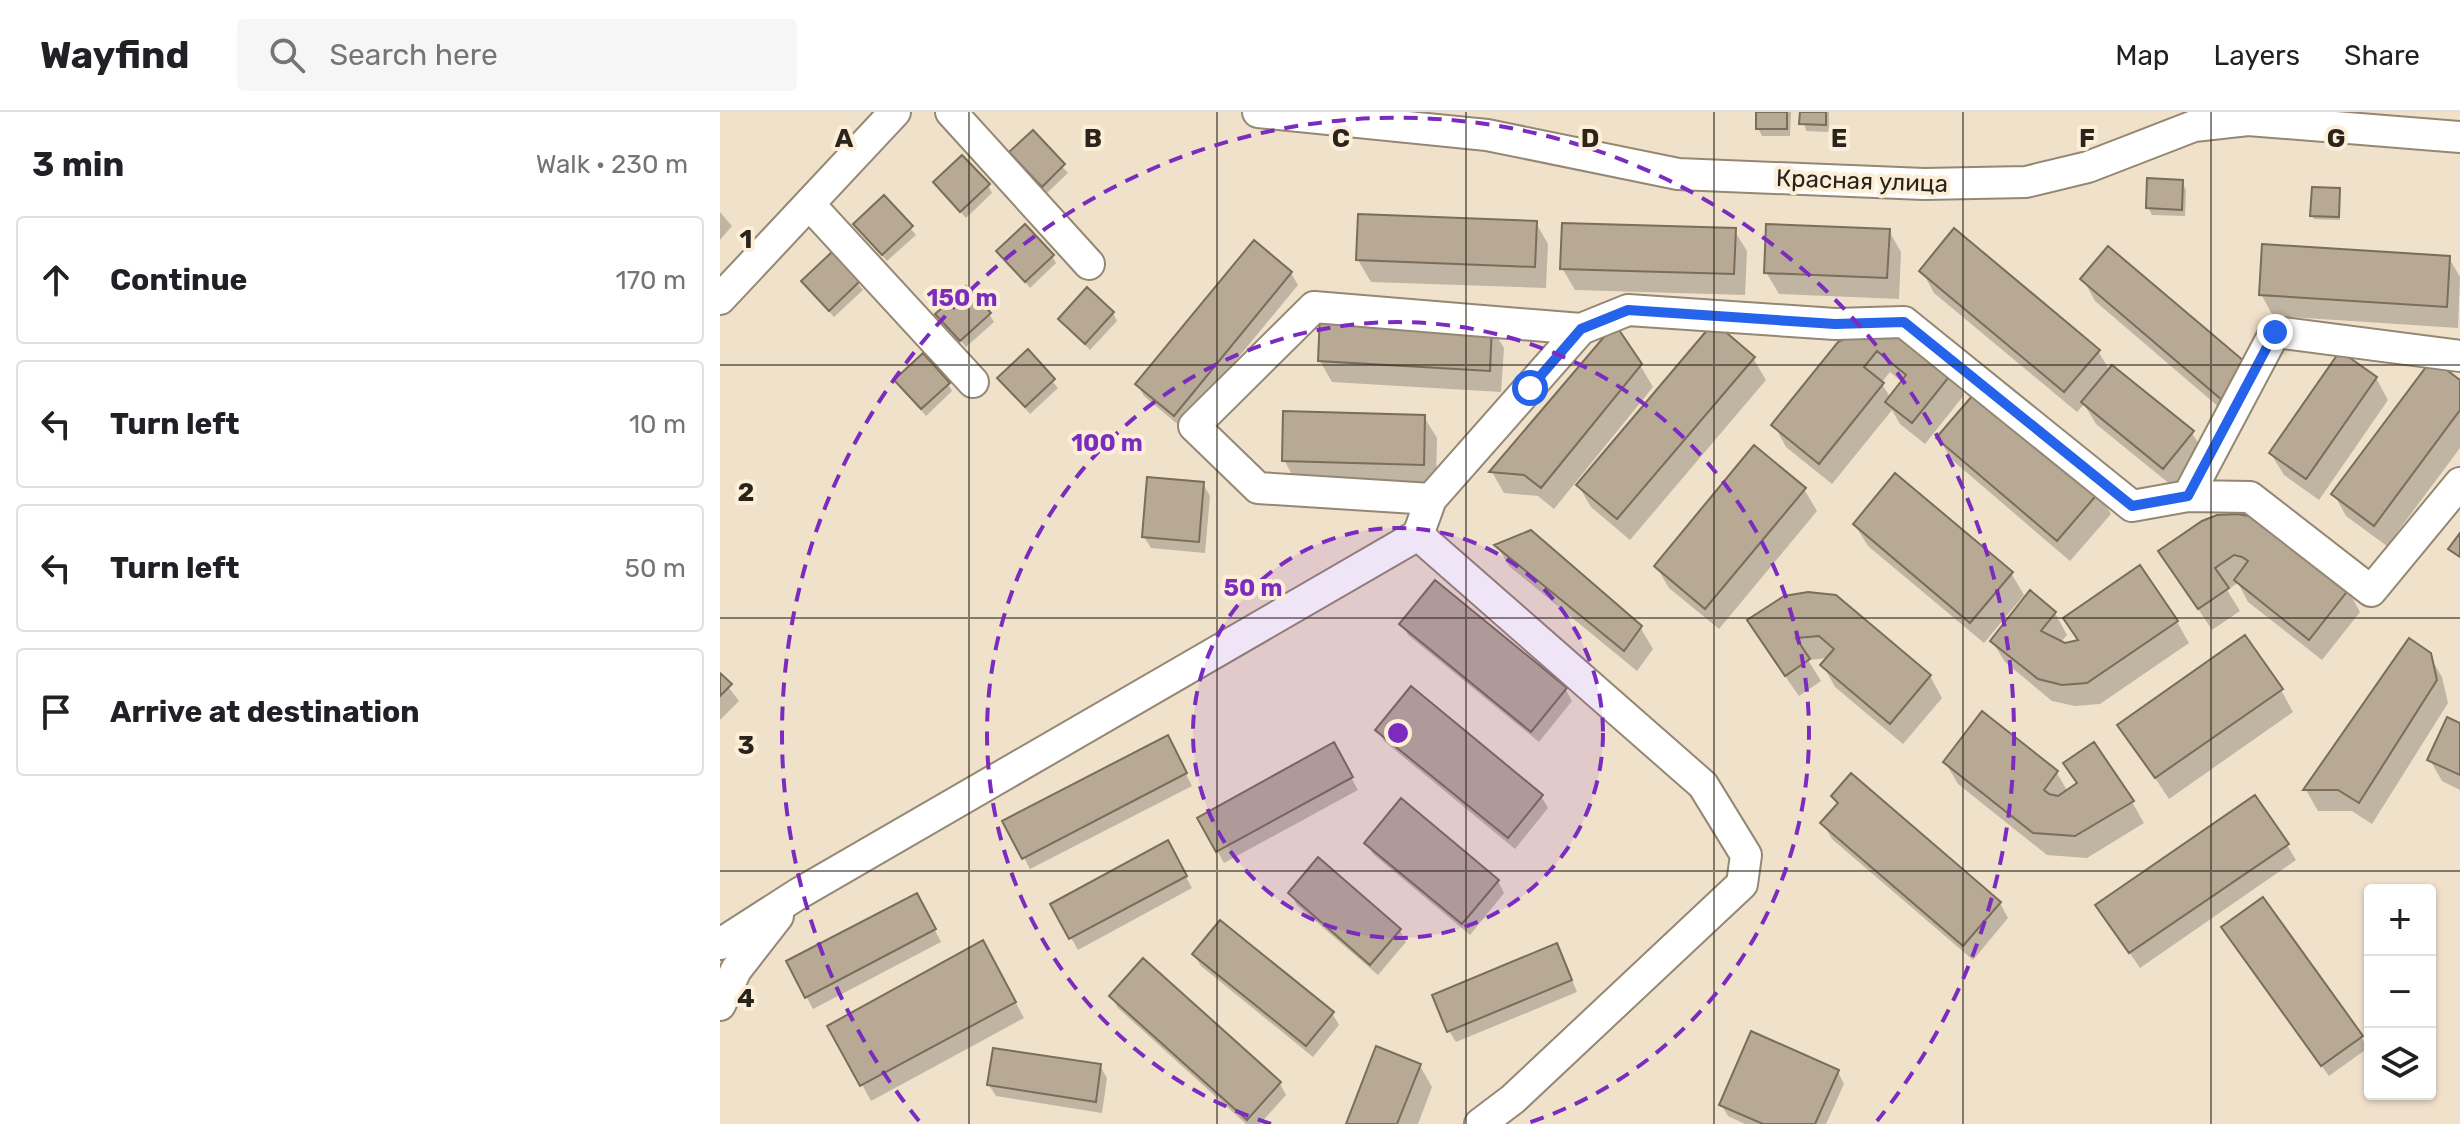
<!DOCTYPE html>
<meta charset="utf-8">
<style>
body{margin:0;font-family:Rubik,sans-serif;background:#f6f6f6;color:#202124}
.controls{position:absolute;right:24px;bottom:24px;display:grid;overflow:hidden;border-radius:8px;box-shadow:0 2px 6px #0004}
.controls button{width:72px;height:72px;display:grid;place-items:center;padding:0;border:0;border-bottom:2px solid #e0e0e0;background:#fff;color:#202124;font:40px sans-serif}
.stop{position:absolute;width:24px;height:24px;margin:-18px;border:6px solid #2563eb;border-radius:50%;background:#fff}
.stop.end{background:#2563eb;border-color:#fff;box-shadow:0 2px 8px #0008}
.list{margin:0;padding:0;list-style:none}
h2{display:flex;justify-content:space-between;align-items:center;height:104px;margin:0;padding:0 32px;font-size:34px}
h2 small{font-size:26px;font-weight:400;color:#757577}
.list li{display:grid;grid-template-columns:52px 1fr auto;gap:24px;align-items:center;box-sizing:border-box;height:128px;margin:0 16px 16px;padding:0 16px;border:2px solid #e0e0e0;border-radius:8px}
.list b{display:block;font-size:30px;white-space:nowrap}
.list em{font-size:26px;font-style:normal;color:#757577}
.icon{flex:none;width:44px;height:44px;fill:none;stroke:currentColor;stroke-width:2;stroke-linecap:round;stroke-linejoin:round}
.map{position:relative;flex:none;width:1740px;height:1012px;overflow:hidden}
header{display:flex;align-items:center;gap:48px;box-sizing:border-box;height:112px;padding:0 40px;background:#fff;border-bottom:2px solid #e0e0e0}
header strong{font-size:38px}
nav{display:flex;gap:44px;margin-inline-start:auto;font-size:28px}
.search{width:560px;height:72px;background:#f6f6f6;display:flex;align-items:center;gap:20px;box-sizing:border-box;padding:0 28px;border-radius:8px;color:#757577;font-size:30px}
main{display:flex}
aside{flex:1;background:#fff}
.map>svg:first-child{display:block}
</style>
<header>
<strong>Wayfind</strong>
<div class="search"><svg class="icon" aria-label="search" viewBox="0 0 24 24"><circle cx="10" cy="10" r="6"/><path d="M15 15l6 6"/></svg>Search here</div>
<nav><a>Map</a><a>Layers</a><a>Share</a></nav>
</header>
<main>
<aside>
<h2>3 min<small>Walk · 230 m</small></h2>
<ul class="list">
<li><svg class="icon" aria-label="ahead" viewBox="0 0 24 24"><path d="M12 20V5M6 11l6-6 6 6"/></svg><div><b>Continue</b></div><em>170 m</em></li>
<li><svg class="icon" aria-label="left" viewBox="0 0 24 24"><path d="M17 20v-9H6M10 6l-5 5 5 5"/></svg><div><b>Turn left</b></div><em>10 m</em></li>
<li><svg class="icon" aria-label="left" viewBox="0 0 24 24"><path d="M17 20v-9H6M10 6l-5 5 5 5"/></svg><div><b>Turn left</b></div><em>50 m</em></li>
<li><svg class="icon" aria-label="arrive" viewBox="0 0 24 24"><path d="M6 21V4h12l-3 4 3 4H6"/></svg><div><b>Arrive at destination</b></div></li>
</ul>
</aside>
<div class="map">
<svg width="1740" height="1012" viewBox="0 0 1740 1012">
<rect width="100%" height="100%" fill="#f0e1cb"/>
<path fill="#0003" fill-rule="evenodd" d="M1038,0H1071L1070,24H1042L1038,16Z
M1082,0H1109V20L1086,19Z
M312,21L348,61L327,81L292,41Z
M1462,70L1466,78L1465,104L1432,103L1428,95Z
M215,71L268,73L272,81L246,106Z
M1619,78L1620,108L1594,107L1592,103Z
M164,85L196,123L167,149L136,112Z
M0,100L12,114L0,128Z
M816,111L828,132L826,176L651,170L638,148Z
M1014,118L1027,139L1025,183L855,178L842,156Z
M1169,119L1181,140L1179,187L1059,182L1046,160Z
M279,139L332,144L336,151L310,176Z
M113,142L143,178L114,205L84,169Z
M1729,146L1740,165L1738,216L1553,204L1541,182Z
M1202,159L1378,239L1390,259L1472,321L1485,342L1456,377L1376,312L1364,292L1357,300L1214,181Z
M571,161L578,173L461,315L424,284L418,273Z
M1363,167L1529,256L1542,278L1515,309L1375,189Z
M393,201L397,209L370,238L340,207Z
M218,202H269L274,210L246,235Z
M771,215L784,236L781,280L612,270L600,249Z
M1139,222L1232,261L1244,283L1205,332L1180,312L1172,298L1112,372L1066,335L1054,313ZM1170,260L1183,271L1171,286L1161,271Z
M308,240L338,276L310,302L280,266Z
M1033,246L1046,268L910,428L871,395L858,373Z
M920,253L933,275L834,397L818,384L784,381L772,360Z
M1656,266L1668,288L1599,388L1564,363L1551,342Z
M176,268L228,272L232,279L206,304Z
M1740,270V336L1667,434L1626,404L1614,382Z
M704,305L717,326L716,374L576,370L564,348Z
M1219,326L1378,380L1391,402L1350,449L1231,347Z
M483,372L490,384L485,441L431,436L424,425Z
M1084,377L1097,399L999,517L949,476L936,454Z
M1482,411L1628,478L1640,500L1602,548L1528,490L1518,471L1507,478L1520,499L1492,518L1440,439Z
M1135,413L1291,461L1304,483L1264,531L1148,434Z
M777,434L920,515L933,537L917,559L789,454Z
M1065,486L1210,564L1222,586L1183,632L1115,575L1103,553L1109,546L1088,548L1101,569L1079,584L1042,531Z
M1335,501L1347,523L1340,531L1344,533L1359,530L1345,506L1457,510L1469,531L1380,592L1355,594L1332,589L1285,550L1272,529Z
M682,512L846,578L852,589L819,630L688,523Z
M1709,543L1722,565L1728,591L1652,712L1632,699H1598L1586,678Z
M0,564L19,589L0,608Z
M1561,578L1573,600L1449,687L1400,613Z
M1740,613V678L1722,669L1710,648Z
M658,618L821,684L828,696L795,737L664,629Z
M613,633L638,678L504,751L480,706Z
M454,638L472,674L310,757L285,710Z
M1225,650L1337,661L1348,680L1358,673L1346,651L1412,690L1424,711L1367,746L1327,743L1238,672Z
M1113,685L1280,791L1288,806L1253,848L1112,727L1103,711L1118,693Z
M447,730L472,776L358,838L332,792Z
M647,731L778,769L784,781L750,823L653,742Z
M1567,733L1576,748L1420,856L1387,808Z
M599,748L680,819L686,830L658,863L577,793L570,781Z
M203,795L221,830L93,897L68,850Z
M1510,827L1641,925L1648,936L1609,964Z
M474,843L612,901L619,913L593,945L481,854Z
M272,846L304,906L151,989L110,914Z
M843,846L857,880L736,930L729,919Z
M423,849L560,972L566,983L540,1012H526L398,896L391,884Z
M380,954L387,966L382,1001L276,984L269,973Z
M700,954L712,975L698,1012H628Z
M1118,960L1124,972L1106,1012H1025L1008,1004L1001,992Z"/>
<path fill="#b7a994" stroke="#7a6d5a" stroke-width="2" d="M1036,0H1067V17H1036Z
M1080,0H1106V13L1079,12Z
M313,18L345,52L322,75L289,40Z
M242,43L270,72L240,100L213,70Z
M1427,66L1463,68L1462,98L1426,96Z
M1592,75L1620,76L1619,105L1590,104Z
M164,83L193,114L162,143L133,112Z
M638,102L817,109L815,155L636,148Z
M842,111L1016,116L1014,162L840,157Z
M305,112L334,143L305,170L276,139Z
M1046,112L1170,117L1167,166L1044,161Z
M1234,116L1380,238L1344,280L1199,159Z
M534,128L572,160L454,304L415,272Z
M1542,132L1730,144L1727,195L1539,183Z
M1388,134L1531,255L1502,288L1360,167Z
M113,139L140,169L109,199L81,169Z
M246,174L271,201L240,229L215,202Z
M367,175L394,200L365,232L338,207Z
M600,203L772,213L770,259L598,249Z
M994,210L1035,245L897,407L856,373Z
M895,212L922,252L821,376L804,363L769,360Z
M1138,220L1191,226L1233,260L1192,311L1165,290L1186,263L1157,239L1144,255L1164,271L1099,352L1051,313L1118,230Z
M308,237L335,267L305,295L277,266Z
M1620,239L1657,265L1586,367L1549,341Z
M203,241L230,271L201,297L174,268Z
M1712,247L1740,268V298L1654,414L1611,382Z
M1392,253L1474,319L1443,357L1361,290Z
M1259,276L1380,379L1337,429L1216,326Z
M563,299L705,303L704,353L562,349Z
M1034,333L1086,376L985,497L934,454Z
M1175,361L1293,460L1250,511L1133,412Z
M427,365L484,370L479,430L422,425Z
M1518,402L1539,406L1629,477L1589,528L1514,468L1528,449L1522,445L1514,443L1495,456L1509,476L1478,497L1438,439L1482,409L1497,403Z
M811,418L922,514L904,539L774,433Z
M1740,421V445L1728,437Z
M1420,453L1458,509L1367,571L1342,573L1318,567L1270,529L1310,478L1336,500L1321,519L1345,531L1358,528L1343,506Z
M715,468L847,576L811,620L679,512Z
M1088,480L1116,483L1211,563L1170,612L1100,553L1114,537L1099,524L1076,526L1090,547L1065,564L1027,508L1064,484Z
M1525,523L1563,577L1435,666L1397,613Z
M1689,526L1711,541L1717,568L1639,691L1618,678H1583Z
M0,561L12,572L0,584Z
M691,574L823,683L788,726L655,618Z
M1262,599L1338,659L1324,678L1329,682L1338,684L1357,671L1343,651L1374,630L1414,689L1355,724L1313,721L1223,650Z
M1727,605L1740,611V663L1707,648Z
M448,623L467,661L302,747L282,709Z
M614,630L633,665L496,740L477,706Z
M1131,661L1281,790L1243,834L1100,711L1118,691L1111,684Z
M1535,683L1569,732L1409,841L1375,793Z
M681,686L779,768L742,812L644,731Z
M448,728L467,764L349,827L330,792Z
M598,745L681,817L650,853L568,781Z
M197,781L216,817L85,886L66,849Z
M1543,785L1643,924L1601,954L1501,815Z
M500,808L614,900L586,934L472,842Z
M263,828L296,890L140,974L107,914Z
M837,831L852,868L727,920L712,883Z
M423,846L561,970L527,1008L389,884Z
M1031,919L1119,958L1095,1012H1043L999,993Z
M656,934L701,952L677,1012H626Z
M273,936L381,952L376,990L267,973Z"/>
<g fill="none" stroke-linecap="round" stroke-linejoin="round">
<defs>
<path id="minor" d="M231,0L369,152
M538,0L767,23L958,62L1204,72L1306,70L1368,55L1474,14L1528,8L1740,25
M89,92L253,270
M0,187L175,0
M1468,384L1555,220L1740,244
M711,387L538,376L474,314L594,195L861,217
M0,832L78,782L698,423
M0,893L16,858L58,804
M760,1012L793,987L1022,772L1026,743L983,673L698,423L711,387L861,217L908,198L1115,212L1184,210L1412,394L1468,384L1530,385L1651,479L1740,371"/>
</defs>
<use href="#minor" stroke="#948773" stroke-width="34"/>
<use href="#minor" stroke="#fff" stroke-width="30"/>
</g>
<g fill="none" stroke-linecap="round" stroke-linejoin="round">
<path stroke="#2563eb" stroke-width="10" d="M810,276L861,217L908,198L1115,212L1184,210L1412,394L1468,384L1555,220"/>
</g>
<path fill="none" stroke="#29241c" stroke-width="2" stroke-opacity="0.55" d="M249,0V1012M497,0V1012M746,0V1012M994,0V1012M1243,0V1012M1491,0V1012M0,253H1740M0,506H1740M0,759H1740"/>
<circle cx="678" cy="621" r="205" fill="#7b2cbf" fill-opacity=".12"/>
<g fill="none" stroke="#7b2cbf" stroke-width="4" stroke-dasharray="14 10">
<circle cx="678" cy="621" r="205"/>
<path d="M551 1012A411 411 0 1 1 805 1012"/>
<path d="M199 1009A616 616 0 1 1 1157 1009"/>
</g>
<g text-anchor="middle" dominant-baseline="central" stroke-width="8" stroke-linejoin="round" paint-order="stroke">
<g font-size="24" fill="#29241c" stroke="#fdeed8">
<text transform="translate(1142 69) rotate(2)">Красная улица</text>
</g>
</g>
<g font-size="26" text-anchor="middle" font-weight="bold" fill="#29241c" stroke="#fdeed8" stroke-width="8" stroke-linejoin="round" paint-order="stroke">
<text x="124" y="35">A</text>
<text x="373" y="35">B</text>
<text x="621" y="35">C</text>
<text x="870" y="35">D</text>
<text x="1119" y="35">E</text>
<text x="1367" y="35">F</text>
<text x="1616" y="35">G</text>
<text x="26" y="136">1</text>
<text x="26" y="389">2</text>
<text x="26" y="642">3</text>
<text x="26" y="895">4</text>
</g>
<circle cx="678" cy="621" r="12" fill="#7b2cbf" stroke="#fdeed8" stroke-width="4"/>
<g font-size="24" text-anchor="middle" font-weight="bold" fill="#7b2cbf" stroke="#fdeed8" stroke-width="8" stroke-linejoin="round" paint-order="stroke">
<text x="242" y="194">150 m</text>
<text x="387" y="339">100 m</text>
<text x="533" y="484">50 m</text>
</g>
</svg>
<div class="controls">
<button>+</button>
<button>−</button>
<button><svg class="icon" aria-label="layers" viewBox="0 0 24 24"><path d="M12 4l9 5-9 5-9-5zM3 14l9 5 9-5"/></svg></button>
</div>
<div class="stop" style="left:810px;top:276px"></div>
<div class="stop end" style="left:1555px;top:220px"></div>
</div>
</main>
